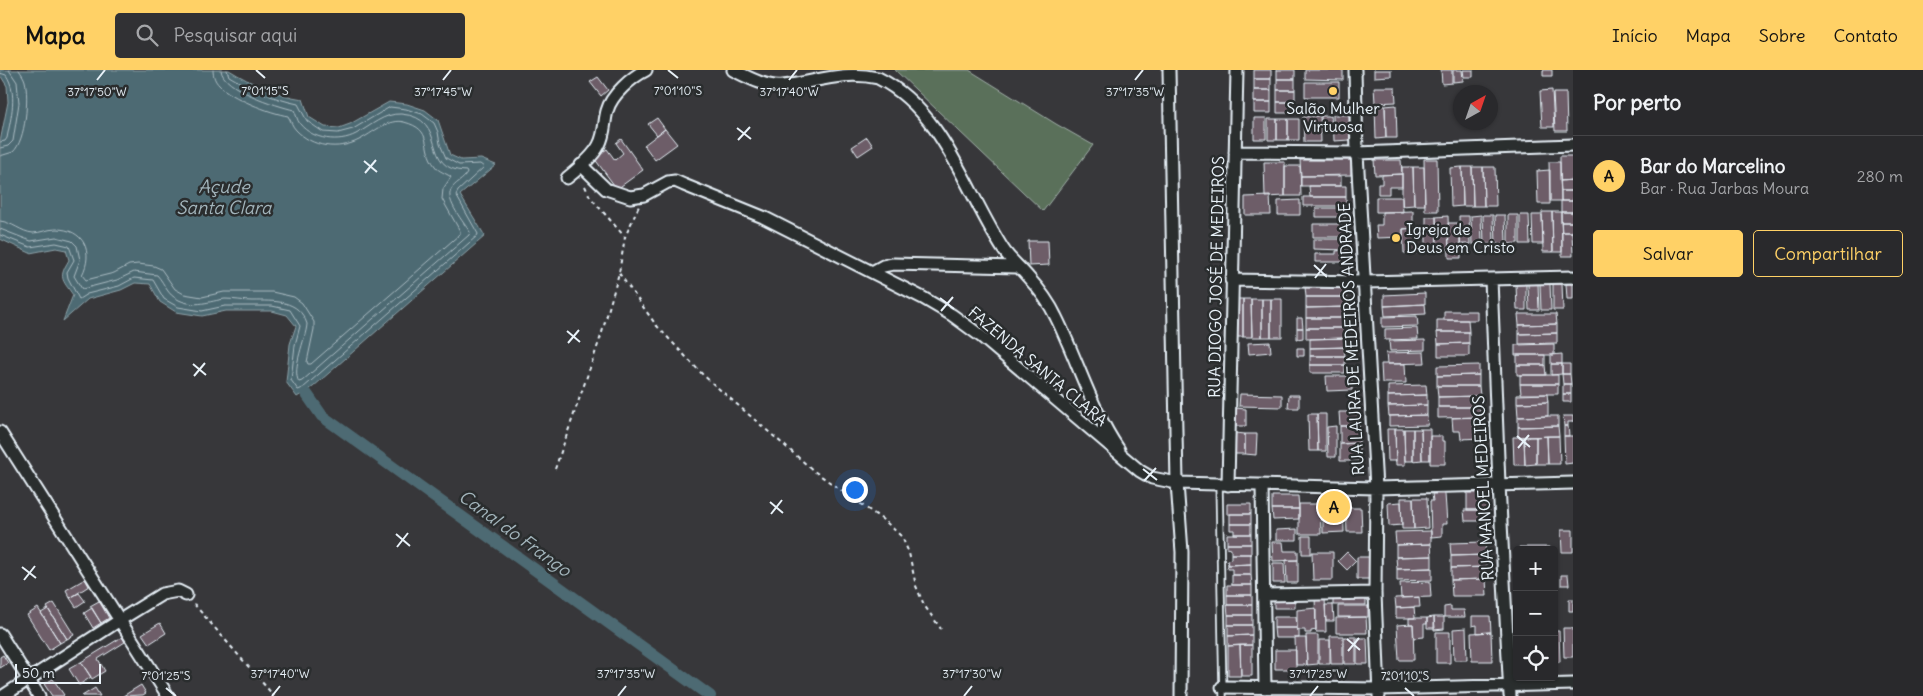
<!DOCTYPE html>
<html lang="pt">
<meta charset="utf-8">
<style>
body{margin:0;font-family:Delius,sans-serif;background:#313134;color:#f1f3f6}
.controls{position:absolute;right:15px;bottom:15px;display:grid;overflow:hidden;border-radius:5px;box-shadow:0 1px 4px #0004}
.controls button{width:45px;height:45px;display:grid;place-items:center;padding:0;border:0;border-bottom:1px solid #454548;background:#29292c;color:#f1f3f6;font:25px sans-serif}
.compass{position:absolute;left:1453px;top:15px;width:45px;height:45px;border-radius:50%;background:#29292c;box-shadow:0 1px 4px #0004;rotate:40deg}
.scale{position:absolute;left:15px;bottom:12px;width:86px;box-sizing:border-box;padding-left:5px;border:2px solid #e8f1f8;border-top:0;font-size:14px;line-height:18px;white-space:nowrap;color:#e8f1f8;-webkit-text-stroke:4px #2a2d2e;paint-order:stroke}
.you{position:absolute;left:854px;top:419px;width:18px;height:18px;margin:-12px;border:4px solid #fff;border-radius:50%;background:#1a73e8;box-shadow:0 0 0 8px #1a73e833}
.badge{display:grid;place-items:center;width:32px;height:32px;border-radius:50%;background:#ffd166;color:#111;font-size:16px;font-weight:700}
.pin{position:absolute;translate:-50% -50%;border:2px solid #fff;box-shadow:0 1px 5px #0006}
.list{margin:0;padding:0;list-style:none}
h2{display:flex;justify-content:space-between;align-items:center;height:65px;margin:0;padding:0 20px;font-size:21px}
h2 small{font-size:16px;font-weight:400;color:#a5a6a9}
.list li{display:grid;grid-template-columns:32px 1fr auto;gap:15px;align-items:center;box-sizing:border-box;height:80px;padding:0 20px;border-top:1px solid #454548}
.list b{display:block;font-size:19px;white-space:nowrap}
.list p{margin:0;font-size:16px;white-space:nowrap;color:#a5a6a9}
.list em{font-size:16px;font-style:normal;color:#a5a6a9}
.actions{display:flex;gap:10px;padding:15px 20px}
.actions a{flex:1;padding:11px 0;border:1px solid #ffd166;border-radius:5px;text-align:center;font-size:18px;color:#ffd166}
.actions .main{background:#ffd166;color:#111}
.icon{flex:none;width:28px;height:28px;fill:none;stroke:currentColor;stroke-width:2;stroke-linecap:round;stroke-linejoin:round}
.map{position:relative;flex:none;width:1573px;height:626px;overflow:hidden}
header{display:flex;align-items:center;gap:30px;box-sizing:border-box;height:70px;padding:0 25px;background:#ffd166;color:#111}
header strong{font-size:24px}
nav{display:flex;gap:28px;margin-inline-start:auto;font-size:18px}
.search{width:350px;height:45px;background:#313134;display:flex;align-items:center;gap:12px;box-sizing:border-box;padding:0 18px;border-radius:5px;color:#a5a6a9;font-size:19px}
main{display:flex}
aside{flex:1;background:#29292c}
.map>svg:first-child{display:block}
</style>
<header>
<strong>Mapa</strong>
<div class="search"><svg class="icon" aria-label="search" viewBox="0 0 24 24"><circle cx="10" cy="10" r="6"/><path d="M15 15l6 6"/></svg>Pesquisar aqui</div>
<nav><a>Início</a><a>Mapa</a><a>Sobre</a><a>Contato</a></nav>
</header>
<main>
<div class="map">
<svg width="1573" height="626" viewBox="0 0 1573 626">
<rect width="100%" height="100%" fill="#37373a"/>
<filter id="ink" filterUnits="userSpaceOnUse"><feTurbulence type="fractalNoise" baseFrequency=".02" numOctaves="2"/><feDisplacementMap in="SourceGraphic" scale="10" xChannelSelector="R" yChannelSelector="G"/><feConvolveMatrix kernelMatrix="1 2 1 2 8 2 1 2 1" color-interpolation-filters="sRGB"/></filter>
<g filter="url(#ink)">
<path fill="#5a6f5a" stroke="#a1b0a9" d="M895,0H969L1056,54L1093,75L1043,141Z"/>
<path fill="#4e6b73" stroke="#8ca1a8" d="M0,0H229C252,14 276,25 303,29L309,47L325,57L339,58L350,54L389,32L407,34L425,40L438,50L450,85L461,90L481,89L496,95L460,125L485,166L313,317L297,327L286,312L290,274L296,256L287,245L272,241H226L202,246L176,242L160,232L150,214L135,213L121,220L88,229L63,251L73,225C62,209 58,208 69,190L66,180L56,178L30,183L0,169V72L8,32L7,16L0,5Z"/>
<g fill="none" stroke-linecap="round" stroke-linejoin="round">
<path stroke="#aabbc3" stroke-width="1" d="M0,3L6,5C18,23 11,47 7,68L5,71L0,72
M0,78L8,76L13,71L19,33L17,12L9,0
M0,86L13,82C26,70 29,27 25,11C24,7 21,3 19,0
M0,151C12,152 21,162 33,163C40,163 48,159 56,159C84,159 94,182 82,205L86,210L114,203L129,195L138,194L154,196L161,199L175,219L184,224L202,227L224,222H272L294,227L302,233L314,252V259L307,292L308,294H311L460,164V161L442,129L443,119L451,107C446,103 439,102 435,96C420,77 435,60 404,52C388,48 373,63 359,70C338,81 312,77 296,60C292,56 291,51 288,46C270,43 231,28 219,15C215,11 213,6 213,0
M0,159L31,171L56,167L72,171L77,176L80,190L74,206L82,219L117,210L134,202L157,205C166,215 166,224 179,230C196,238 209,231 225,229C234,229 243,231 252,231C274,231 299,229 307,254C306,269 291,299 299,312L302,311L469,165L470,162C464,153 445,130 451,120C454,113 464,110 467,103L466,101C418,100 451,48 401,44C384,43 371,56 356,64C339,73 313,70 300,54C297,50 296,44 294,40C277,36 222,19 221,0
M0,165L30,177L56,173L69,176L74,190L67,202L68,208L79,229L87,224L119,216L134,208L153,210L164,229L178,237L202,241L225,236H272L290,240L300,256L295,275L291,310L298,320L303,318L477,166L478,164L456,125L458,121L484,97L480,94L459,95L446,88L440,74L438,62L434,53L422,44L406,39L390,37L353,59L338,63L323,62L307,51L298,34C274,29 250,19 229,6L227,0"/>
<path stroke="#4e6b73" stroke-width="12" d="M306,323L322,346L710,626"/>
</g>
<path fill="#6d5d68" stroke="#e8f1f8" d="M1254,0H1271V9H1254Z
M1277,0H1295V9H1277Z
M1305,0H1343V10L1305,9Z
M1374,0H1391V6L1374,7Z
M1441,0H1452V13L1442,14Z
M1453,0H1462L1463,11L1453,12Z
M1463,0H1473V7H1464Z
M1543,0H1552V6H1543Z
M598,7L608,20L601,26L590,12Z
M1254,9H1271V20H1254Z
M1277,9H1295V20H1277Z
M1305,12H1339V27H1305Z
M1374,17H1395L1396,32L1375,33Z
M1254,20H1271V32H1254Z
M1277,20H1295V32H1277Z
M1552,20L1554,57H1542L1540,21Z
M1553,23H1566L1567,61H1555Z
M1254,32H1271V43H1254Z
M1277,32H1295V43H1277Z
M1396,35L1397,68H1386L1385,36Z
M1375,36H1385L1386,68L1376,69Z
M1333,45H1349L1350,70L1334,71Z
M1320,46L1321,72H1304L1303,47Z
M1321,46H1331L1332,61H1322Z
M657,48L665,59L657,65L648,54Z
M1254,48H1266V69H1254Z
M1268,49H1277V70H1268Z
M1277,49H1288V70H1277Z
M1288,49H1299V70H1288Z
M665,59L677,74L655,90L644,75Z
M867,67L873,76L858,86L852,77Z
M621,69L643,100L617,119L594,88L607,79L615,90L623,83L616,73Z
M1560,86H1573V110L1560,111Z
M1424,89H1437L1438,141H1425Z
M1300,90H1351V105L1301,106Z
M1374,90H1401L1402,104L1375,105Z
M1264,92H1285V126L1265,127Z
M1549,92H1560L1561,131H1550Z
M1285,96H1300L1301,126H1285Z
M1402,97H1413L1414,135L1402,136Z
M1413,97H1424L1425,135H1414Z
M1462,97L1463,136L1451,137L1450,98Z
M1462,97H1472L1473,136H1463Z
M1472,97H1483L1484,136H1473Z
M1483,97H1495L1496,136H1484Z
M1550,100V134H1538L1537,101Z
M1402,104V117H1389V124H1378V114H1382V105Z
M1301,106H1341V116H1301Z
M1573,110V121H1561L1560,111Z
M1309,116H1346V127H1310Z
M1561,121H1573V131H1561Z
M1270,126L1271,145H1245V127Z
M1303,127H1346V136H1303Z
M1376,127H1402L1403,142H1376Z
M1300,130V145H1278V131Z
M1561,131H1573V142H1561Z
M1316,138H1346V147H1316Z
M1413,141V158L1403,159V167L1377,168L1376,155H1382V142Z
M1542,142H1552L1553,182H1543Z
M1552,142H1561L1562,182H1553Z
M1561,142H1573V152H1561Z
M1481,145L1482,174H1472L1471,146Z
M1483,145H1493L1494,174H1484Z
M1495,145H1505L1506,174H1496Z
M1508,145H1518V173L1508,174Z
M1520,145H1529L1530,174H1520Z
M1532,145H1542L1543,174H1533Z
M1448,146L1449,179H1437L1436,147Z
M1459,146H1469L1470,174H1460Z
M1426,147H1436L1437,175H1426Z
M1561,152H1573V162H1562Z
M1448,153H1460L1461,188H1449Z
M1313,154H1347V167H1313Z
M1416,158L1417,183H1404L1403,159Z
M1562,162H1572L1573,186H1562Z
M1313,169H1345V180L1313,179Z
M1028,171H1048L1049,195L1029,196Z
M1345,180H1350V186H1345V192H1315V184H1336V181Z
M1516,214H1526V240H1517Z
M1528,214H1538L1539,240H1529Z
M1540,214H1550L1551,240H1541Z
M1553,214H1562L1563,240H1553Z
M1566,214H1573V229H1567Z
M1305,217H1347V227H1306Z
M1425,223V234L1384,236V225Z
M1306,227H1347V237L1306,238Z
M1234,229H1243V267H1234Z
M1243,229H1251L1252,267H1243Z
M1251,229H1262V267H1252Z
M1262,229H1271V267H1262Z
M1271,229H1282V267H1271Z
M1425,234L1426,244L1385,246L1384,236Z
M1347,237V248H1306V238Z
M1444,241H1477V250H1444Z
M1518,244H1556L1557,254L1519,255Z
M1417,246L1418,256L1382,257V247Z
M1297,248H1302L1303,258H1297Z
M1306,248H1347V258H1306Z
M1437,250H1468L1469,262H1437Z
M1557,254V263L1519,264V255Z
M1297,258H1303V268L1297,269Z
M1306,258H1347V268L1306,269Z
M1417,258L1418,269L1385,270V259Z
M1437,262H1469V273L1438,274Z
M1557,263V273L1519,274V264Z
M1347,268H1357V277L1310,278V269Z
M1425,270V280L1390,281L1389,271Z
M1270,272L1271,282L1249,284L1248,273Z
M1469,273V286H1438V274Z
M1554,274V285H1515V275Z
M1344,277L1345,286H1310V278Z
M1297,278H1304V286H1297Z
M1424,282L1425,293L1387,294L1386,283Z
M1562,284V294H1551V285Z
M1517,285H1545V295H1517Z
M1310,286H1345V295H1310Z
M1381,294H1405L1406,313H1382Z
M1551,294H1562V304L1551,305Z
M1562,294H1570V304H1562Z
M1310,295H1345V303H1310Z
M1479,295V305L1437,306V296Z
M1517,295H1545L1546,305H1517Z
M1562,304H1570L1571,314H1563Z
M1479,305V316H1437V306Z
M1520,305H1558V314H1520Z
M1326,306H1352V320L1327,321Z
M1520,314H1558V324H1521Z
M1563,314H1571V324H1563Z
M1426,315L1427,325L1388,326V316Z
M1437,316H1479L1480,326L1438,327Z
M1240,324L1282,325V337L1239,336Z
M1547,324L1548,332L1517,333V325Z
M1563,324H1571V332H1563Z
M1289,325H1299V338H1288Z
M1427,325V335L1388,336V326Z
M1480,326V337H1438V327Z
M1548,332V346L1518,347L1517,333Z
M1427,335V345L1389,346L1388,336Z
M1438,337H1480V347L1438,348Z
M1236,338L1246,339V356H1236Z
M1339,342H1358L1359,356H1340Z
M1308,344H1317L1318,381H1309Z
M1317,344H1326V381H1318Z
M1427,345L1428,355L1389,356V346Z
M1548,346H1558V356L1518,357V347Z
M1563,346H1573V352H1568V356H1564Z
M1480,347L1481,368L1461,369L1460,361H1453L1452,348Z
M1336,356V387H1328L1327,357Z
M1340,356H1359V373L1340,374Z
M1558,356L1559,366L1518,367V357Z
M1564,356H1568L1569,366H1564Z
M1387,359H1395L1396,391H1388Z
M1395,359H1404L1405,395H1396Z
M1404,359H1413V391H1405Z
M1413,359H1421L1422,390L1413,391Z
M1421,359H1430V390H1422Z
M1235,363L1245,364V384H1234Z
M1245,364H1257L1256,385L1245,384Z
M1430,366H1442V371H1445V394H1430Z
M1547,366L1548,394H1536V367Z
M1547,366H1559L1560,394H1548Z
M1564,366H1573V393L1565,394Z
M1513,367H1524L1525,395H1514Z
M1524,367H1536V394L1525,395Z
M1359,373V391H1340V374Z
M1467,423H1488L1489,440H1467Z
M1432,424H1445L1447,454H1442V466L1431,467L1430,431H1433Z
M1272,426H1298L1299,439H1272Z
M1401,428H1413L1414,459H1402Z
M1413,428H1427L1428,458L1414,459Z
M1323,430H1343L1344,462L1323,463Z
M1401,432L1402,455L1389,456L1388,433Z
M1227,434H1251V444H1227Z
M1299,434H1320L1321,464H1299Z
M1346,438H1361L1362,462H1347Z
M1272,439H1299V449L1273,450Z
M1464,440H1489V451H1465Z
M1230,444H1251V454H1230Z
M1230,454H1251V464H1234V460H1230Z
M1297,459V470H1276V460Z
M1561,460H1573V482H1562Z
M1431,461V474L1396,475L1395,462Z
M1227,464H1251V474H1227Z
M1302,466H1311V484H1302Z
M1272,472H1283L1284,481H1298V490L1273,491Z
M1485,472L1486,485L1451,486L1450,473Z
M1227,474H1251V484H1231V479L1227,478Z
M1431,474L1432,486L1396,487V475Z
M1519,477H1550V480H1520Z
M1312,482H1333V510H1313Z
M1347,482L1356,491L1347,500L1338,491Z
M1231,484H1251V494L1228,495L1227,490L1231,489Z
M1486,485V497L1451,498V486Z
M1432,486V498L1397,499L1396,487Z
M1357,487H1370V509H1357Z
M1286,490H1298V513H1287Z
M1273,493H1284L1285,513H1273Z
M1251,494V505H1232V499H1227L1228,495Z
M1486,497V509L1451,510V498Z
M1432,498V510L1397,511V499Z
M1232,505H1251L1252,515H1232Z
M1561,505H1568L1569,515H1561Z
M85,509L89,516L70,528L66,520Z
M1486,509L1487,526H1452L1451,510Z
M1430,512L1431,527L1401,528L1400,513Z
M1227,515H1252V525H1227Z
M79,523L85,531L76,537L70,528Z
M1227,525H1252V535H1227Z
M1295,526V538H1274V527Z
M1315,526H1325L1326,562H1316Z
M1333,526H1366V535H1333Z
M1419,527L1420,537L1396,538L1395,528Z
M1569,529H1573V541H1569Z
M99,531L109,548L101,553L90,536Z
M54,533L74,565L67,569L47,537Z
M1227,535H1252V545H1228Z
M1325,535H1333L1334,551H1326Z
M1338,536H1368V547H1338Z
M1451,536V540H1464L1465,547H1444V537Z
M1414,537L1415,548H1396V538Z
M38,538L60,573L49,580L27,545Z
M92,538L101,553L93,558L84,543Z
M1316,538V560L1311,561V563H1305V560H1297V540Z
M48,539L67,569L60,573L41,543Z
M1228,545H1252V555H1228Z
M1472,546H1490L1491,562L1477,563V555L1472,556Z
M1274,547H1296L1297,558H1274Z
M1366,547L1367,563H1336V548Z
M1434,547H1444V559L1434,560Z
M1434,547L1435,558H1427V548Z
M1409,548H1427V554H1424V567L1414,568L1413,554H1409Z
M160,553L166,563L149,574L142,564Z
M1413,554L1414,590H1399L1397,555Z
M1228,555H1252V565L1228,566Z
M1274,558H1297V560H1299V568H1275Z
M1466,558L1467,590H1454L1453,559Z
M1563,558H1573V587H1564Z
M1554,561H1559L1560,592H1554Z
M1436,562H1450V593H1436Z
M1491,562L1492,591H1472L1471,563Z
M1252,565V575L1228,576V566Z
M1306,565H1318V594L1307,595Z
M1330,566H1343V594H1331Z
M122,567L125,572L98,589L105,601L92,609L81,592Z
M1344,567H1356V594H1344Z
M1295,568H1306L1307,595H1296Z
M1357,568H1367L1368,594H1357Z
M1319,570H1330V594H1319Z
M1240,575L1241,606H1228V576Z
M1240,575H1252V606H1241Z
M1275,580H1296V599H1275Z
M3,585L8,593L0,598V587Z
M81,592L91,607L79,615L69,599Z
M53,609L64,625L63,626H52L44,614Z
M141,615L146,623L143,625L123,626Z
M95,618L100,626H82Z"/>
<g fill="none" stroke-linecap="round" stroke-linejoin="round">
<defs>
<path id="service" d="M1219,414L1223,626"/>
<path id="minor" d="M733,0C747,7 767,18 783,16C817,12 842,0 878,8C943,40 966,122 1003,179C1010,190 1020,197 1028,207C1039,219 1049,232 1056,247C1078,291 1091,339 1119,380
M1169,0L1177,413L1182,482L1181,626
M1355,0L1357,83L1376,418L1375,523L1379,626
M1235,82L1357,83L1573,75
M581,95L606,119L630,127L644,125L668,112L675,111L684,115L763,147L923,228L952,245L982,267L1140,401L1152,408L1177,413L1376,418L1573,413
M567,108C578,99 593,87 599,75C605,64 604,52 607,41C611,25 632,7 646,0
M872,202L883,196L893,194L1017,197
M1491,209L1499,414L1510,626
M1231,210L1365,212L1573,207
M0,362L168,626
M1228,415L1237,0
M1262,416L1265,618
M1265,525L1375,523
M0,564L39,626
M1222,617L1379,619L1573,614
M3,626L120,550L162,524L178,521L186,525"/>
</defs>
<use href="#service" stroke="#e8f1f8" stroke-width="9"/>
<use href="#minor" stroke="#e8f1f8" stroke-width="15"/>
<path stroke="#e8f1f8" stroke-width="2" stroke-dasharray="4 4" stroke-linecap="butt" d="M585,116L590,127L625,167
M619,203L656,255L703,305L814,401L886,452L902,467L909,483L916,516L924,535L941,559
M555,399L601,266L619,203L625,167L639,136
M194,534L274,626"/>
<use href="#service" stroke="#2a2d2e" stroke-width="5.5"/>
<use href="#minor" stroke="#2a2d2e" stroke-width="11"/>
</g>
</g>
<path fill="none" stroke="#e8f1f8" stroke-width="2" d="M256,0L265,8M668,0L678,8M97,10L105,0M443,10L451,0M789,10L797,0M1135,10L1143,0M737,58L751,69M738,70L750,57M364,91L377,102M365,103L376,90M1314,195L1327,207M1315,208L1326,194M940,228L954,239M941,241L953,227M567,261L580,272M568,273L579,260M193,294L206,305M194,306L205,293M1517,366L1530,377M1518,378L1529,365M1143,399L1157,410M1144,411L1156,398M770,432L783,443M771,444L782,430M396,464L410,476M397,477L408,463M22,497L36,508M24,510L35,496M1347,569L1360,580M1348,581L1359,568M166,618L176,626M1405,618L1414,626M272,626L280,616M618,626L626,616M964,626L972,616M1310,626L1318,616"/>
<g fill="#ffd166" stroke="#2a2d2e" stroke-width="2">
<circle cx="1333" cy="21" r="5"/>
<circle cx="1396" cy="168" r="5"/>
</g>
<g text-anchor="middle" dominant-baseline="central" stroke-width="5" stroke-linejoin="round" paint-order="stroke">
<g font-size="16" fill="#e8f1f8" stroke="#2a2d2e">
<text x="1333" y="38">Salão Mulher<tspan x="1333" dy="18">Virtuosa</tspan></text>
<text x="1406" y="159" text-anchor="start">Igreja de<tspan x="1406" dy="18">Deus em Cristo</tspan></text>
</g>
<g font-size="16" fill="#e8f1f8" stroke="#2a2d2e">
<text transform="translate(1216 207) rotate(-89)">RUA DIOGO JOSÉ DE MEDEIROS</text>
<text transform="translate(1351 269) rotate(-93)">RUA LAURA DE MEDEIROS ANDRADE</text>
<text transform="translate(1038 296) rotate(40)">FAZENDA SANTA CLARA</text>
<text transform="translate(1483 418) rotate(-93)">RUA MANOEL MEDEIROS</text>
</g>
<g font-size="18" font-style="italic" fill="#a3b5bc" stroke="#2a2d2e">
<text x="224" y="116">Açude<tspan x="224" dy="21">Santa Clara</tspan></text>
<text transform="translate(515 463) rotate(36)">Canal do Frango</text>
</g>
</g>
<g font-size="12" text-anchor="middle" fill="#e8f1f8" stroke="#2a2d2e" stroke-width="5" stroke-linejoin="round" paint-order="stroke">
<text x="265" y="25">7°01'15"S</text>
<text x="678" y="25">7°01'10"S</text>
<text x="97" y="26">37°17'50"W</text>
<text x="443" y="26">37°17'45"W</text>
<text x="789" y="26">37°17'40"W</text>
<text x="1135" y="26">37°17'35"W</text>
<text x="280" y="608">37°17'40"W</text>
<text x="626" y="608">37°17'35"W</text>
<text x="972" y="608">37°17'30"W</text>
<text x="1318" y="608">37°17'25"W</text>
<text x="166" y="610">7°01'25"S</text>
<text x="1405" y="610">7°01'10"S</text>
</g>
</svg>
<div class="controls">
<button>+</button>
<button>−</button>
<button><svg class="icon" aria-label="locate" viewBox="0 0 24 24"><circle cx="12" cy="12" r="6"/><path d="M12 2v4M12 18v4M2 12h4M18 12h4"/></svg></button>
</div>
<svg class="compass" viewBox="-18 -18 36 36"><path d="M0-13l5 13h-10z" fill="#e53935"/><path d="M0 13l5-13h-10z" fill="#a5a6a9"/></svg>
<div class="scale">50 m</div>
<div class="you"></div>
<div class="pin badge" style="left:1334px;top:437px">A</div>
</div>
<aside>
<h2>Por perto<small></small></h2>
<ul class="list">
<li><span class="badge">A</span><div><b>Bar do Marcelino</b><p>Bar · Rua Jarbas Moura</p></div><em>280 m</em></li>
</ul>
<div class="actions"><a class="main">Salvar</a><a>Compartilhar</a></div>
</aside>
</main>
